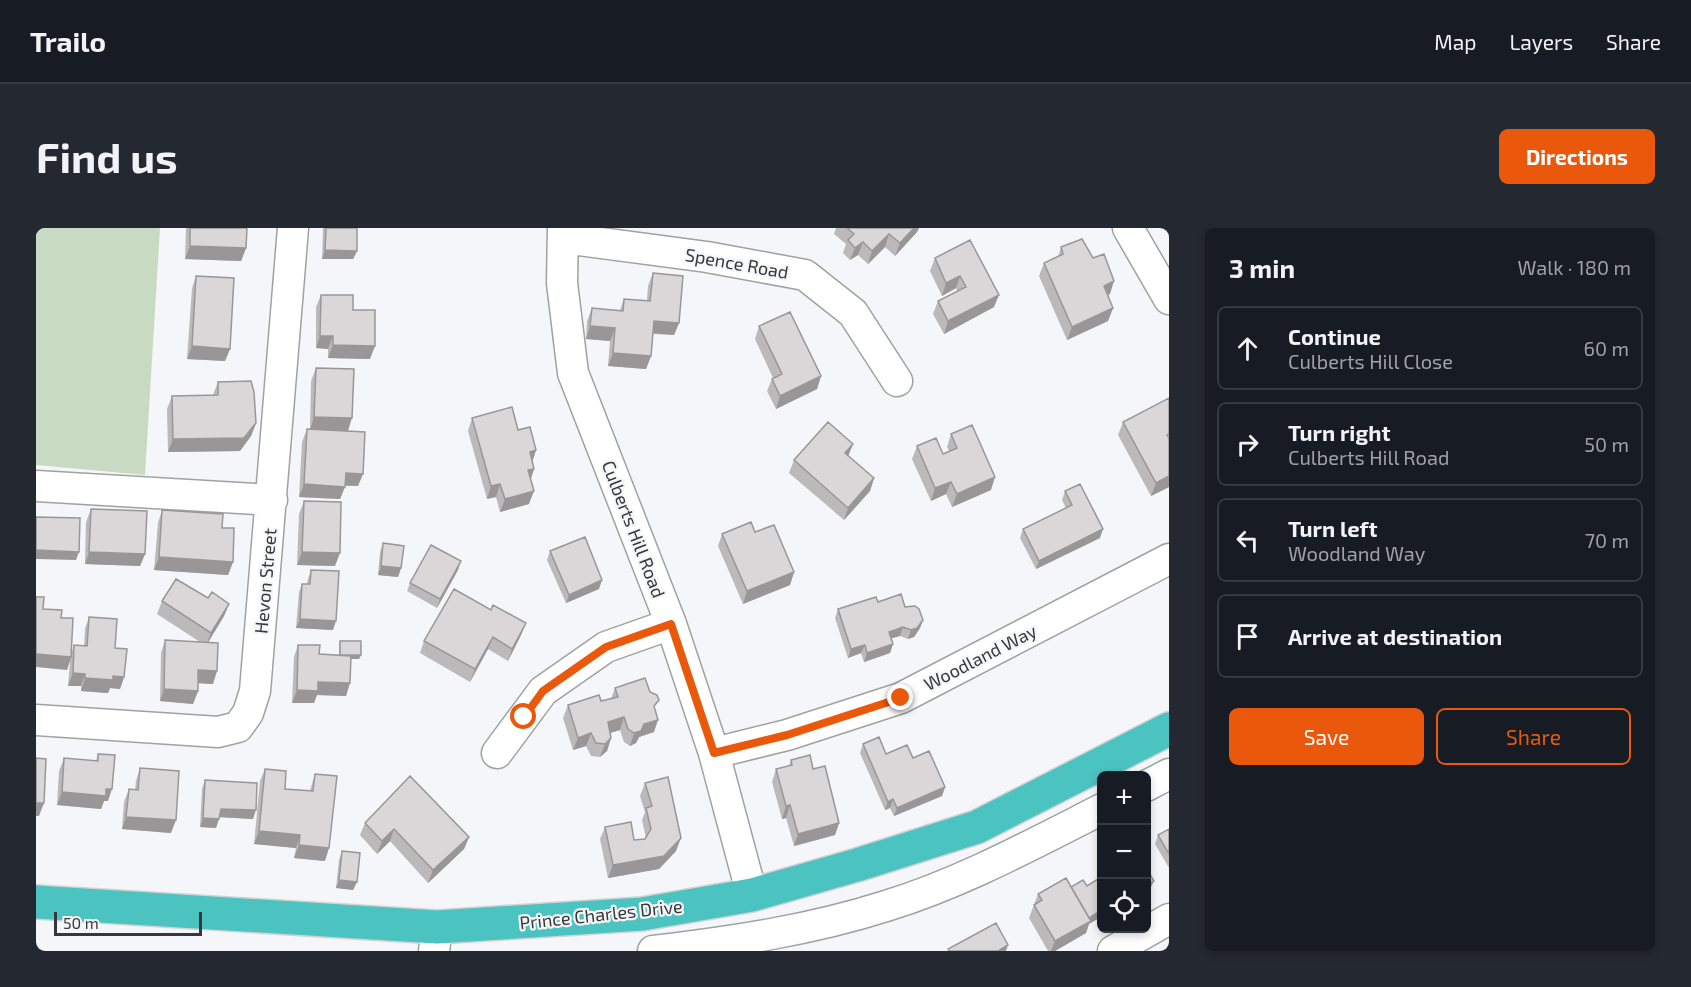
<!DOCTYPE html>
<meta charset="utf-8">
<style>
body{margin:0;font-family:"Exo 2",sans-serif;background:#242831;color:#f1f3f6}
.controls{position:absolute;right:18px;bottom:18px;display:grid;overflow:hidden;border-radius:9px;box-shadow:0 3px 9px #0003}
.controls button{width:54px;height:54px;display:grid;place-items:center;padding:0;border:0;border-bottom:2px solid #363941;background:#171b24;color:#f1f3f6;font:30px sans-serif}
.scale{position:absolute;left:18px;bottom:15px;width:148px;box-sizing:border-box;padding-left:6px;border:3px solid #383839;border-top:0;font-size:16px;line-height:21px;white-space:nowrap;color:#383839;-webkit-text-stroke:4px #f5f6f9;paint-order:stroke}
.stop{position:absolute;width:18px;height:18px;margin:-14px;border:4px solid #ea580c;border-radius:50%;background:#fff}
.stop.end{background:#ea580c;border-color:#fff;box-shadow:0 2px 6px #0008}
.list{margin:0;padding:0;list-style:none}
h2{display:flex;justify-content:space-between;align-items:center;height:78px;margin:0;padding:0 24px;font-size:26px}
h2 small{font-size:20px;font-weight:400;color:#9ea1a6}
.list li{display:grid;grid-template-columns:39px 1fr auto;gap:18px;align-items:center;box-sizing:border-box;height:84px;margin:0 12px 12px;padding:0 12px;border:2px solid #363941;border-radius:9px}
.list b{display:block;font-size:22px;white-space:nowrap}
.list p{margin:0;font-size:20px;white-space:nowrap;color:#9ea1a6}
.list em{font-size:20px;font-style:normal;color:#9ea1a6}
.actions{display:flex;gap:12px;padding:18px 24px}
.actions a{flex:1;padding:14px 0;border:2px solid #ea580c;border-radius:9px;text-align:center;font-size:21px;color:#ea580c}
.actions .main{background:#ea580c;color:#fff}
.icon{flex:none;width:33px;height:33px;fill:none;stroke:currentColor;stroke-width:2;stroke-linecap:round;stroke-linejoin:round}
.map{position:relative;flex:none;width:1133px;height:723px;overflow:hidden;border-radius:9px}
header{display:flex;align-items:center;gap:36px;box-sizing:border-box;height:84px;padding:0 30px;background:#171b24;border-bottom:2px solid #363941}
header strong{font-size:28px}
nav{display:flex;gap:33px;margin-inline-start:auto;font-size:21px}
.intro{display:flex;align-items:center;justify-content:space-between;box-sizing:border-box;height:144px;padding:0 36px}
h1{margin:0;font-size:42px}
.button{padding:15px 27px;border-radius:9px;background:#ea580c;color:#fff;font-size:21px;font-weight:700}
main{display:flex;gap:36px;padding:0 36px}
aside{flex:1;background:#171b24;border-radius:9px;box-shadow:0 3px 9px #0003}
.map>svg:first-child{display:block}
</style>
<header>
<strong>Trailo</strong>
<nav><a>Map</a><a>Layers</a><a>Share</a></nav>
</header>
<div class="intro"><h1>Find us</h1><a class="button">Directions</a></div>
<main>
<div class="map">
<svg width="1133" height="723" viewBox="0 0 1133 723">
<rect width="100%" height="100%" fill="#f5f6f9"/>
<path fill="#c8dbc2" d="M0,0H124L109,247L0,237Z"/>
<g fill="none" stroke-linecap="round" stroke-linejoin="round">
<defs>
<path id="minor" d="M527,0L526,55L537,145L635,396L678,525L716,667
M1092,0L1133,71
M527,10L671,29L769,47L817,85L861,153
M0,258L236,272
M0,492L182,504L202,499L212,485L219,463L257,0
M461,525L507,463L570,419L635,396
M678,525L751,507L865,470L1133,331
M1110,558L1133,546
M398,723L401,699
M617,723C695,714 775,702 850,678C925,655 995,617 1066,581
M1077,723L1133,691"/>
<path id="highway" d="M0,674L401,699L606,686L716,667L821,637L941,599L1133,501"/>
</defs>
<use href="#minor" stroke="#a0a1a3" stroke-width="33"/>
<use href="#highway" stroke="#d3d3d3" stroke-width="36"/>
<use href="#minor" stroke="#fff" stroke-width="30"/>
<use href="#highway" stroke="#4bc3c1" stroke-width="33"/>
</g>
<path fill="#bbb9ba" d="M150,0H211L210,20L205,33L149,31Z
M287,0H321V23L317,31H286Z
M800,0H883L881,4L859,28L849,19L832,36L822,27L814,32L807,25L810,16L798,6Z
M934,12L958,79L908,106L897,86L902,73L921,63L920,60L906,68L894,43L899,30Z
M1025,19L1074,66L1072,67L1077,80L1072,93L1031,112L1003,48L1008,35L1022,29Z
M617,45L643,95L638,107L617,106L615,128L610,141L572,138L574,113L550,111L551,93L556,80L584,82L588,71L611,72L612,58Z
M160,48L194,121L189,133L151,131L156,60Z
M285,67L317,82L334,131L292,130V121L280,120V79Z
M723,98L785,148L781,161L740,181L731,163L736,151L737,150L719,111Z
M280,140L312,203L322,258H309L304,271L263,269L266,214L271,201H274L275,153Z
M182,154L220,195L215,208L204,223L132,224L131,181L136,168L177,167Z
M1133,170V259L1115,268L1082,207L1087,194Z
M436,190L482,202L500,222L496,233L493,276L464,284L460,269L451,271L432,203Z
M915,206L955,262L916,279L910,266L895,273L876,231L881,218L907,226L913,223L911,219Z
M817,216L812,228L838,250L834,263L808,292L753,245L758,232Z
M1029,263L1064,310L1000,341L984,310L987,301L1030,280L1026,272Z
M268,273L299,338L261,337L263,286Z
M55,281L109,326L104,338L49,336L50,294Z
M126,282L186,300L197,334L192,347L118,342L122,295Z
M719,304L758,344L754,357L707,376L682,318L686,306Z
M347,315L365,340L362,349L342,347L344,324Z
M514,323L563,361L530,375L511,332Z
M275,342L297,402L260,400L263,364L266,356H271L272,351Z
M422,342L401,380L371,363L374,355Z
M172,370L193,376L188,388L172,414L177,456L162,455V463L157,476L124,473L125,425L129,412L164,414L121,386L126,373Z
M842,374L869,379L887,392L884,400L878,409L872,411L864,408L855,410L857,416L854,425L828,434L825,425L812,430L799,390L802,381Z
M7,381L25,390L35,426L38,417L48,418L49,401L53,389L79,420L88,449L84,461L74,460L72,465L45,463V458H32L34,433L31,442Z
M485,407L472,433L452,421L434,454L384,425L388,413Z
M304,413L325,427L323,431H315L310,468L281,467L278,475H256L258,429L262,417L283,426L303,427V418Z
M579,460L619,481L618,504L603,509L600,515L594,518L588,514L584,502L574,505L575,510L571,523L564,529L555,528L550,518L537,522L527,490L532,477L565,473L575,471Z
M827,516L850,526L909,559L906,568L858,588L854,580L849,582L824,525Z
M62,526L72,573H68L65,581L21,577L23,543L28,530L60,533Z
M755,532L777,541L803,595L799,607L758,618L750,590L746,591L736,554L740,541L753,538Z
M104,540L135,605L86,601L88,574L93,561L99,562L100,553Z
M229,541L249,561L274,563L275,559L279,546L289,633L258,630L260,620L218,616L224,553Z
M169,552L217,591L183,589L180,600L164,599L166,561Z
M609,555L640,623L623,641L572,650L564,611L569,599L598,612L609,611L610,610L606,592L609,584L604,568Z
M329,595L433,609L428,621L392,655L354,613L341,626L324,607Z
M1133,601V640L1119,616L1122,607Z
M306,623L321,654L317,662L300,660L303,632Z
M1002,666L1053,696L1050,705L1019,723H1012L993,690Z"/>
<path fill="#999697" d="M878,0H883L881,4L859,28L864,15Z
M853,6L849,19L832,36L836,23Z
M827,14L822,27L814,32L819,20Z
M154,18L210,20L205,33L149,31Z
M289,22L321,23L317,31H286Z
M924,48L920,60L906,68L910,55Z
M1078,53L1074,66L1064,70L1068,58Z
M963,67L958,79L908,106L912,93Z
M1077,80L1072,93L1031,112L1036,99Z
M618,93L643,95L638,107L613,105Z
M554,98L579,100L574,113L550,111Z
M284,108H297L292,121L280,120Z
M297,117L339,118L334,131L292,130Z
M156,118L194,121L189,133L151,131Z
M577,125L615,128L610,141L572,138Z
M785,148L781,161L740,181L744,168Z
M278,189L316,190L312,203L274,202Z
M220,195L215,208L204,223L132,224L137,211Z
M817,216L812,228L809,225Z
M500,222L496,235L494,224Z
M498,241L494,254L492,242Z
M310,245L327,246L322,258L305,257Z
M1133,248V259L1115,268L1120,255Z
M959,249L955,262L916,279L921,266Z
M838,250L834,263L808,292L812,280Z
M915,254L910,266L895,273L899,260Z
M268,256L309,259L304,271L263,269Z
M464,256L460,269L451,271L455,258Z
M498,263L493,276L464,284L469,271Z
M1067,301L1064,310L1000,341L1003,333Z
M0,322L43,324L40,332L0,331Z
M53,324L109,326L104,338L49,336Z
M266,324L304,325L299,338L261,337Z
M123,329L197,334L192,347L118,342Z
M425,333L422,342L401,380L404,371Z
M345,338L365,340L362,349L342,347Z
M758,344L754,357L707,376L711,363Z
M566,352L563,361L530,375L533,367Z
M193,376L188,388L170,418L175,405Z
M264,391L300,393L297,402L260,400Z
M887,392L884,400L878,409L872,411L875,402Z
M490,395L485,407L472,433L476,421Z
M867,399L864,408L850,412L853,404Z
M457,409L452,421L434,454L439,441Z
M857,416L854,425L828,434L831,425Z
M829,417L825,425L812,430L815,421Z
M0,426L35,429L31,442L0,439Z
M304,427H325L323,431H303Z
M162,442L181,443L177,456L158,455Z
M37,445L49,446L45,458H32Z
M77,448L88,449L84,461L74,460L72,465L45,463L49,450Z
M282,454L314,455L310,468L281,467L278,475H256L261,462Z
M128,461L162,463L157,476L124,473Z
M588,489L584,502L567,507L572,494Z
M622,492L618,504L603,509L600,515L594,518L598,505L608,496Z
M555,505L550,518L537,522L542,510Z
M575,510L571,523L564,529L569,516Z
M909,559L906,568L858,588L861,580Z
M70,561H76L72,573H68L65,581L21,577L26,564Z
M857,571L854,580L849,582L852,574Z
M0,575H8L3,588H0Z
M754,577L750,590L746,591L750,578Z
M185,581L220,582L217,591L181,589Z
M90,589L140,592L135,605L86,601Z
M167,590L183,591L180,600L164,599Z
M803,595L799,607L758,618L762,606Z
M358,601L354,613L341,626L346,613Z
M223,603L264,607L260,620L218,616Z
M433,609L428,621L392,655L397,642Z
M645,610L640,623L623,641L572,650L577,637Z
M263,617L293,620L289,633L258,630Z
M303,652L321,654L317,662L300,660Z
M1118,653L1114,661L1110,664V657Z
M1065,682V689L1053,696L1050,705L1019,723H1015L1019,713L1050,691Z
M972,717L970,723H962Z"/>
<path fill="#dad7d8" stroke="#999697" stroke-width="1.5" d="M154,0H211L210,20L154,18Z
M290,0H321V23L289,22Z
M811,0H878L864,15L853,6L836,23L827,14L819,20L812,12L818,6Z
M1046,11L1057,30L1068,26L1078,53L1068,58L1077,80L1036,99L1008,35L1027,26L1025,19Z
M934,12L963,67L912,93L902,73L930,59L924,48L910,55L899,30Z
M617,45L647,48L643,95L618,93L615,128L577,125L579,100L554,98L556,80L587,83L588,71L614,73Z
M160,48L198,50L194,121L156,118Z
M285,67H317V82H339V118L297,117V108H284Z
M754,84L785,148L744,168L736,151L746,146L723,98Z
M280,140L318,141L316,190L278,189Z
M215,153L218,164L220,195L208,210L137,211L136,168L182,167V154Z
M1133,170V206L1131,207L1133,210V248L1120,255L1087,194Z
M476,179L482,202L494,199L500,222L494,224L498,241L492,242L498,263L469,271L464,256L455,258L436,190Z
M792,194L817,216L809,225L838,250L812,280L758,232Z
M936,197L959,249L921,266L915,254L899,260L881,218L900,210L907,226L921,220L915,206Z
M271,201L329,204L327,246L310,245L309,259L268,256Z
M1044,256L1067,301L1003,333L987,301L1036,277L1029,263Z
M268,273L305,274L304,325L266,324Z
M55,281L111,283L109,326L53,324Z
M126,282L187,286L186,300H198L197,334L123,329Z
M0,289L44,290L43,324L0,322Z
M715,294L719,304L738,297L758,344L711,363L686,306Z
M549,309L566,352L533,367L514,323Z
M347,315L368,318L365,340L345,338Z
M395,317L425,333L404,371L374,355Z
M275,342L303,343L300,393L264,391L266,356H274Z
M140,351L172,370L176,364L193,376L175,405L126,373Z
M418,361L455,382L457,377L490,395L476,421L457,409L439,441L388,413Z
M865,366L869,379L879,378L883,381L887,392L881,400L875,402L867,399L853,404L857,416L831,425L829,417L815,421L802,381L840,369L842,374Z
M0,369H8L7,381L26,382L25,390H37L35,429L0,426Z
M53,389L81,391L79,420L91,421L88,449L77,448V452L49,450V446L37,445L38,417L51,418Z
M129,412L182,415L181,443L162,442V463L128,461Z
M304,413H325V427H304Z
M262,417H284L283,426L315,428L314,455L282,454V463L261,462Z
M609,450L614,464L621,467L623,472L618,478L622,492L608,496L605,503L598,505L592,501L588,489L572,494L575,510L569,516L560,515L555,505L542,510L532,477L563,467L565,473L582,469L579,460Z
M843,509L850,526L871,517L877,530L893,523L909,559L861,580L857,571L852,574L827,516Z
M62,526L79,527L76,561H70V568L26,564L28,530L62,533Z
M774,527L777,541L789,538L803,595L762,606L754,577L750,578L740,541L756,537L755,532Z
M0,530L10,531L8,575H0Z
M104,540L143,543L140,592L90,589L93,561L102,562Z
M229,541L250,543L249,561L277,563L279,546L301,548L293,620L263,617L264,607L223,603Z
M374,548L433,609L397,642L358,601L346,613L329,595Z
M632,549L645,610L628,628L577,637L569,599L595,594L598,612L609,611L615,601L610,580L616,578L609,555Z
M169,552L221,555L220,582L185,581L183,591L167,590Z
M1133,601V626L1122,607Z
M306,623L324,625L321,654L303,652Z
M1110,640L1118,653L1110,657Z
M1065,649V682L1053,690L1035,659L1047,652L1051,658Z
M1030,650L1055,693L1019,713L998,677L1006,672L1002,666Z
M960,695L972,717L962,723H913L912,721Z"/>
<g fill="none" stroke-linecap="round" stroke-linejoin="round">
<path stroke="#ea580c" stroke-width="8" d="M488,489L507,463L570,419L635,396L678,525L751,507L865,470"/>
</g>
<g text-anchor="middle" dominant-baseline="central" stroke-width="4.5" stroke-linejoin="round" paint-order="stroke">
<g font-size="18" fill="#383839" stroke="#f5f6f9">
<text transform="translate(701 35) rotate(10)">Spence Road</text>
<text transform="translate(598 301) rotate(69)">Culberts Hill Road</text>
<text transform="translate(229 353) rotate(-85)">Hevon Street</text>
<text transform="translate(944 429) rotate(-27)">Woodland Way</text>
<text transform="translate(565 686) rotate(-6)">Prince Charles Drive</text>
</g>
</g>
</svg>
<div class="controls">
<button>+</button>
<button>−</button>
<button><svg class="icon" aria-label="locate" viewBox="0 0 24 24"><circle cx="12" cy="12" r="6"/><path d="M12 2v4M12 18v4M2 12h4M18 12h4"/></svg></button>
</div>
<div class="scale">50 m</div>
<div class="stop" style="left:488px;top:489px"></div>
<div class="stop end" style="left:865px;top:470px"></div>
</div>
<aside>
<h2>3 min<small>Walk · 180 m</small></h2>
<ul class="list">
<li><svg class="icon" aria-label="ahead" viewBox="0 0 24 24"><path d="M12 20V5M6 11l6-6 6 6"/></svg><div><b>Continue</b><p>Culberts Hill Close</p></div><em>60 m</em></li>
<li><svg class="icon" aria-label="right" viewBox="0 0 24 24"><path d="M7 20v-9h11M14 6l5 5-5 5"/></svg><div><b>Turn right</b><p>Culberts Hill Road</p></div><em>50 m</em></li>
<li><svg class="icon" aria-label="left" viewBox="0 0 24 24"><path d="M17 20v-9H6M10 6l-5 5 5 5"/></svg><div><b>Turn left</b><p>Woodland Way</p></div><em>70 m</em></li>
<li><svg class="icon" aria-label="arrive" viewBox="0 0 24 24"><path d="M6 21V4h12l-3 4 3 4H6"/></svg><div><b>Arrive at destination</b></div></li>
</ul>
<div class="actions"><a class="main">Save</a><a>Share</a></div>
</aside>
</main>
